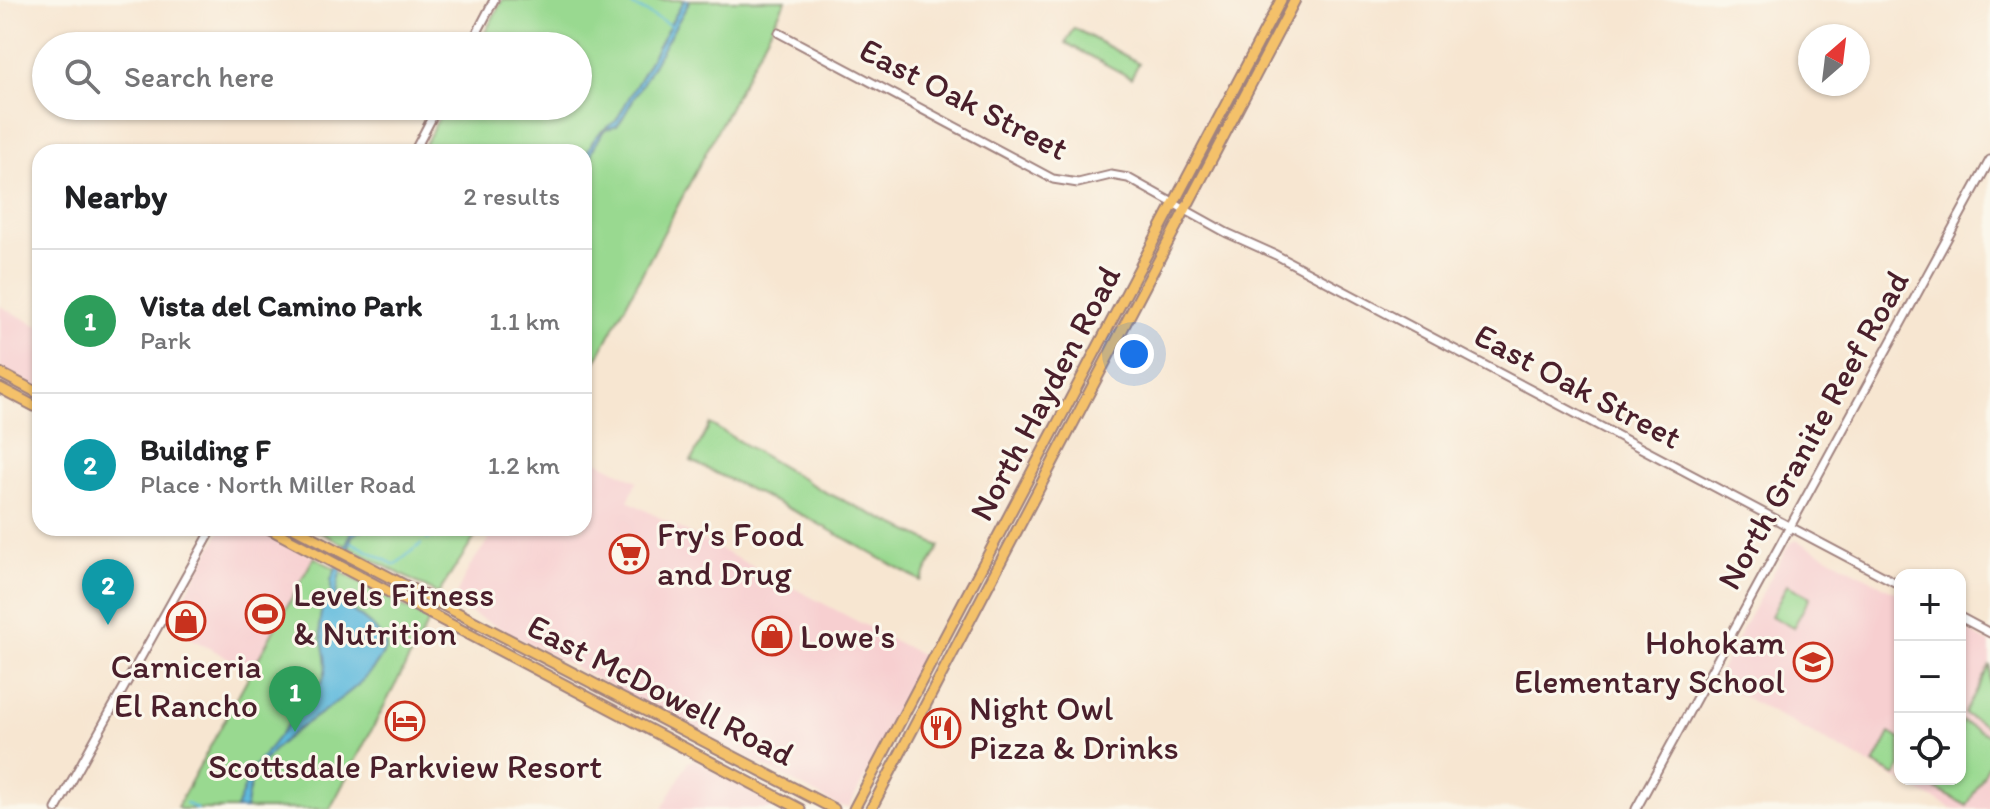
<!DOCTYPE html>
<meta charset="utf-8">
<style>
body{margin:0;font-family:Itim,sans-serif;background:#f2f2f2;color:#202124}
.controls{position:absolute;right:24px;bottom:24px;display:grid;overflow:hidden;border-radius:16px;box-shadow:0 2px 6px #0004}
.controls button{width:72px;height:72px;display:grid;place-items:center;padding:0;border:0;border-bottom:2px solid #e0e0e0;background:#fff;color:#202124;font:40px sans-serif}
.compass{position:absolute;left:1798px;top:24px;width:72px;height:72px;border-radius:50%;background:#fff;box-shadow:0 2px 6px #0004;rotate:28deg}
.you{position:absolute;left:1134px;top:354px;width:28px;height:28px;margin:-20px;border:6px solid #fff;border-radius:50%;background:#1a73e8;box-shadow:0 0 0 12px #1a73e833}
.badge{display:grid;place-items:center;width:52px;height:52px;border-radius:50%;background:#c8321e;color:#fff;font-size:26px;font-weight:700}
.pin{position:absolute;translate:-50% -66px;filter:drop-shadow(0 2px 4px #0008)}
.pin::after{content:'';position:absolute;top:42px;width:28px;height:24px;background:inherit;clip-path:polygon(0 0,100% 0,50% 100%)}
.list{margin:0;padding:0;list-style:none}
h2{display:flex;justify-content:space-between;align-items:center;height:104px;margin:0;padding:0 32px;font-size:34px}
h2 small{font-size:26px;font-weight:400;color:#757577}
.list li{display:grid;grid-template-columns:52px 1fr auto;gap:24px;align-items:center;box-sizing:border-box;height:144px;padding:0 32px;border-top:2px solid #e0e0e0}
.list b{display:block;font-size:30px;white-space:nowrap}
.list p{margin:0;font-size:26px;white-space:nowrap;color:#757577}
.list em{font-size:26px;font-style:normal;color:#757577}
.icon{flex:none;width:44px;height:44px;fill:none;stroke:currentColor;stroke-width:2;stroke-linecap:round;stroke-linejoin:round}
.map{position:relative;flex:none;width:1990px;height:809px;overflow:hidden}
.search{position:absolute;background:#fff;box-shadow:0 2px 6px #0004;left:32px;top:32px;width:560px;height:88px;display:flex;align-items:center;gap:20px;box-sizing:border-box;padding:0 28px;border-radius:44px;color:#757577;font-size:30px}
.panel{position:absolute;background:#fff;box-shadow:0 2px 6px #0004;left:32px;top:144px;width:560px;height:392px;border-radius:24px}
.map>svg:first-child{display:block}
</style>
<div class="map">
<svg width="1990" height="809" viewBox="0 0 1990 809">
<rect width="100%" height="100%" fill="#fbf7ec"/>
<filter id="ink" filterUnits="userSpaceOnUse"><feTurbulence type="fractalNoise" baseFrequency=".0125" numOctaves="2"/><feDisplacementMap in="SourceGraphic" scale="16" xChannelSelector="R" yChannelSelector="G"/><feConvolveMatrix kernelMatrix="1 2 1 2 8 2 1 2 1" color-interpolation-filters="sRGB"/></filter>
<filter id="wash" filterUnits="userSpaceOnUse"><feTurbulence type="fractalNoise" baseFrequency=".006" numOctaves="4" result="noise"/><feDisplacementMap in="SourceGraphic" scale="32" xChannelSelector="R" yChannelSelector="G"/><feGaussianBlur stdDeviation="1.8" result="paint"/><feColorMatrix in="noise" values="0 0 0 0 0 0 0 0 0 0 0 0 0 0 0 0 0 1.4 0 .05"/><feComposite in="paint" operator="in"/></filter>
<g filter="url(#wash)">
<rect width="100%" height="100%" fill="#f7e6d1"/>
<path fill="#f7cfd0" d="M0,306L40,327V389L0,368Z
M584,454L637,481L628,501L929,659L849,807L839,806L452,603L470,566L497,528H584Z
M222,528H257L314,557L252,671L168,626Z
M1796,540L1900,595V779H1960V627L1990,643V809H1953L1714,681L1789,544Z
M694,759L698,761L789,809H662L688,762Z"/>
<path fill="#99d990" stroke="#727c5e" stroke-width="2" d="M502,0H786L584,384V152H421L445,106H578V46H478Z
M1074,28L1139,63L1131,78L1066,43Z
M710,424L823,491L940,546L921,581L808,518L691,461Z
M312,528H481L438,594Z
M314,557L429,621L330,809H180L177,807Z
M1787,585L1810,597L1793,628L1771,616Z
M1990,665V728L1964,714Z
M1961,721L1990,736V763L1967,806L1927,784L1930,779H1960Z
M1890,733L1900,739V768L1896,776L1874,764Z"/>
<path fill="#5fbadd" stroke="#546c84" stroke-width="2" d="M684,0H689L688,4L622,119L617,126L604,130L592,151L591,169L584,186C584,153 588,137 616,121Z
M353,528H366L352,536C347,558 336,576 336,599C354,614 375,621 386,647C359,713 250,728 246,809H236L251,771L323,680C333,654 311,631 324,605L331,603V580Z"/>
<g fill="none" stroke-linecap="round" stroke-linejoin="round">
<path stroke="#5fbadd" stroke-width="2" d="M623,0L672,26
M427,540L444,528
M351,542L395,565L421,544
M186,803L197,809"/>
</g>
</g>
<g filter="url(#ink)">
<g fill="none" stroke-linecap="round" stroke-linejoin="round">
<defs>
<path id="tertiary" d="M779,33L1053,179L1078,183L1111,175L1128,178L1227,233L1276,255L1900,585
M470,46L494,0
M414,152L438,106
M1960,617L1990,633
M56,809L213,528
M1636,809L1990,160"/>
<path id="primary" d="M0,373L40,394
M0,388L40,409
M268,528L800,809
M295,528L834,809
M854,809L1281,0
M871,809L1295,0"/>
</defs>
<use href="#tertiary" stroke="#a0827e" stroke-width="11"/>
<use href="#primary" stroke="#a0827e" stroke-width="13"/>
<use href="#tertiary" stroke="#fff" stroke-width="7"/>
<use href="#primary" stroke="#f4c16a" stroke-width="9"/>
</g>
</g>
<defs>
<symbol id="supermarket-ring" viewBox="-11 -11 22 22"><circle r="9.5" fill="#fbf7ec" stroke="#c8321e" stroke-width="1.5"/><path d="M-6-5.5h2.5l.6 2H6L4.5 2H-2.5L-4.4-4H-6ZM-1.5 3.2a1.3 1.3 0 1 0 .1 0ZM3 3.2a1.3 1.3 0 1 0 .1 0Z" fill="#c8321e"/></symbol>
<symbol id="stadium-ring" viewBox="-11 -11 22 22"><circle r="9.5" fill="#fbf7ec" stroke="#c8321e" stroke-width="1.5"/><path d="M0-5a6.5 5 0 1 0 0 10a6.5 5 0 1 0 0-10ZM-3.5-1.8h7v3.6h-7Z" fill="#c8321e"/></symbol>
<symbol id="shop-ring" viewBox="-11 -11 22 22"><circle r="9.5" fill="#fbf7ec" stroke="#c8321e" stroke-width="1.5"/><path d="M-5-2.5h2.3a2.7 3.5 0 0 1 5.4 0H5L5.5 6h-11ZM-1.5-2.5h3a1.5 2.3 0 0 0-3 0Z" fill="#c8321e"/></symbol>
<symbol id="school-ring" viewBox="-11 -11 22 22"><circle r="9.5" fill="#fbf7ec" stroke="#c8321e" stroke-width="1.5"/><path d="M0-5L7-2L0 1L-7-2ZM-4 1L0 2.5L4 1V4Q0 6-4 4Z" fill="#c8321e"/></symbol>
<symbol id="hotel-ring" viewBox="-11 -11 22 22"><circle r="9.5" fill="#fbf7ec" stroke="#c8321e" stroke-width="1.5"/><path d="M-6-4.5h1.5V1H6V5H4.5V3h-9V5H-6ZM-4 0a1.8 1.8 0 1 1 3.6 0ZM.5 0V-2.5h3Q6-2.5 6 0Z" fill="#c8321e"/></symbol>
<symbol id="restaurant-ring" viewBox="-11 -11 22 22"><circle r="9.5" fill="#fbf7ec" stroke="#c8321e" stroke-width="1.5"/><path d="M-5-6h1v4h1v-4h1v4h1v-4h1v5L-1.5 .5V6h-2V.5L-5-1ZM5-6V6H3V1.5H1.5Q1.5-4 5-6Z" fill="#c8321e"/></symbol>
</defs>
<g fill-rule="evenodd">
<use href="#supermarket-ring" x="607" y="532" width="44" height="44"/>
<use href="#stadium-ring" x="243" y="592" width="44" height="44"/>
<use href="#shop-ring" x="164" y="599" width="44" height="44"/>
<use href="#shop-ring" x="750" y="614" width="44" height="44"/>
<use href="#school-ring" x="1791" y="640" width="44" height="44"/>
<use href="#hotel-ring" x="383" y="699" width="44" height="44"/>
<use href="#restaurant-ring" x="919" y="706" width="44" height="44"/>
</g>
<g text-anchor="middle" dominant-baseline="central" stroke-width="6" stroke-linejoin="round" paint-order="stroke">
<g font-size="34" fill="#4a1f2b" stroke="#fbf7ec">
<text transform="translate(964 99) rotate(27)">East Oak Street</text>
<text transform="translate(1578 386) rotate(28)">East Oak Street</text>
<text transform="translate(1045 393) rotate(-62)">North Hayden Road</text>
<text transform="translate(1813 430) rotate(-61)">North Granite Reef Road</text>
<text transform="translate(661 690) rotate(27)">East McDowell Road</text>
</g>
<g font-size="34" fill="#4a1f2b" stroke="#fbf7ec" text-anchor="start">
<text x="657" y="534">Fry's Food<tspan x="657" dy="39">and Drug</tspan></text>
<text x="293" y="594">Levels Fitness<tspan x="293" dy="39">&amp; Nutrition</tspan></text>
<text x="800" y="636">Lowe's</text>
<text x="1785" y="642" text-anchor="end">Hohokam<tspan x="1785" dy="39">Elementary School</tspan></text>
<text x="186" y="666" text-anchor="middle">Carniceria<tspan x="186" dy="39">El Rancho</tspan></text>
<text x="969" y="708">Night Owl<tspan x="969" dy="39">Pizza &amp; Drinks</tspan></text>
<text x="405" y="766" text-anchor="middle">Scottsdale Parkview Resort</text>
</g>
</g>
</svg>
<div class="controls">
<button>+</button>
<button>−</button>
<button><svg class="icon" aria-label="locate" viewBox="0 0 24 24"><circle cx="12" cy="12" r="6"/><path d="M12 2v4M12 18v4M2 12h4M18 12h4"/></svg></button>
</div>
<svg class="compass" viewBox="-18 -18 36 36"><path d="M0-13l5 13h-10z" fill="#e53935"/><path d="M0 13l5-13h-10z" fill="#757577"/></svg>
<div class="you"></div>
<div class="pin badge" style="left:295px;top:732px;background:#2e9e5b">1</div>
<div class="pin badge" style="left:108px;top:625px;background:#0f9aa8">2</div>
<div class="search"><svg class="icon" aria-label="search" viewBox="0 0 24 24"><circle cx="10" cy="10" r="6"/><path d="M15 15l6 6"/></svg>Search here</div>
<section class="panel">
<h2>Nearby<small>2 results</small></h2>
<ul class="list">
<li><span class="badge" style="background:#2e9e5b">1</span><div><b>Vista del Camino Park</b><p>Park</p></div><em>1.1 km</em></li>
<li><span class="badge" style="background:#0f9aa8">2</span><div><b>Building F</b><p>Place · North Miller Road</p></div><em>1.2 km</em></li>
</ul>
</section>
</div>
